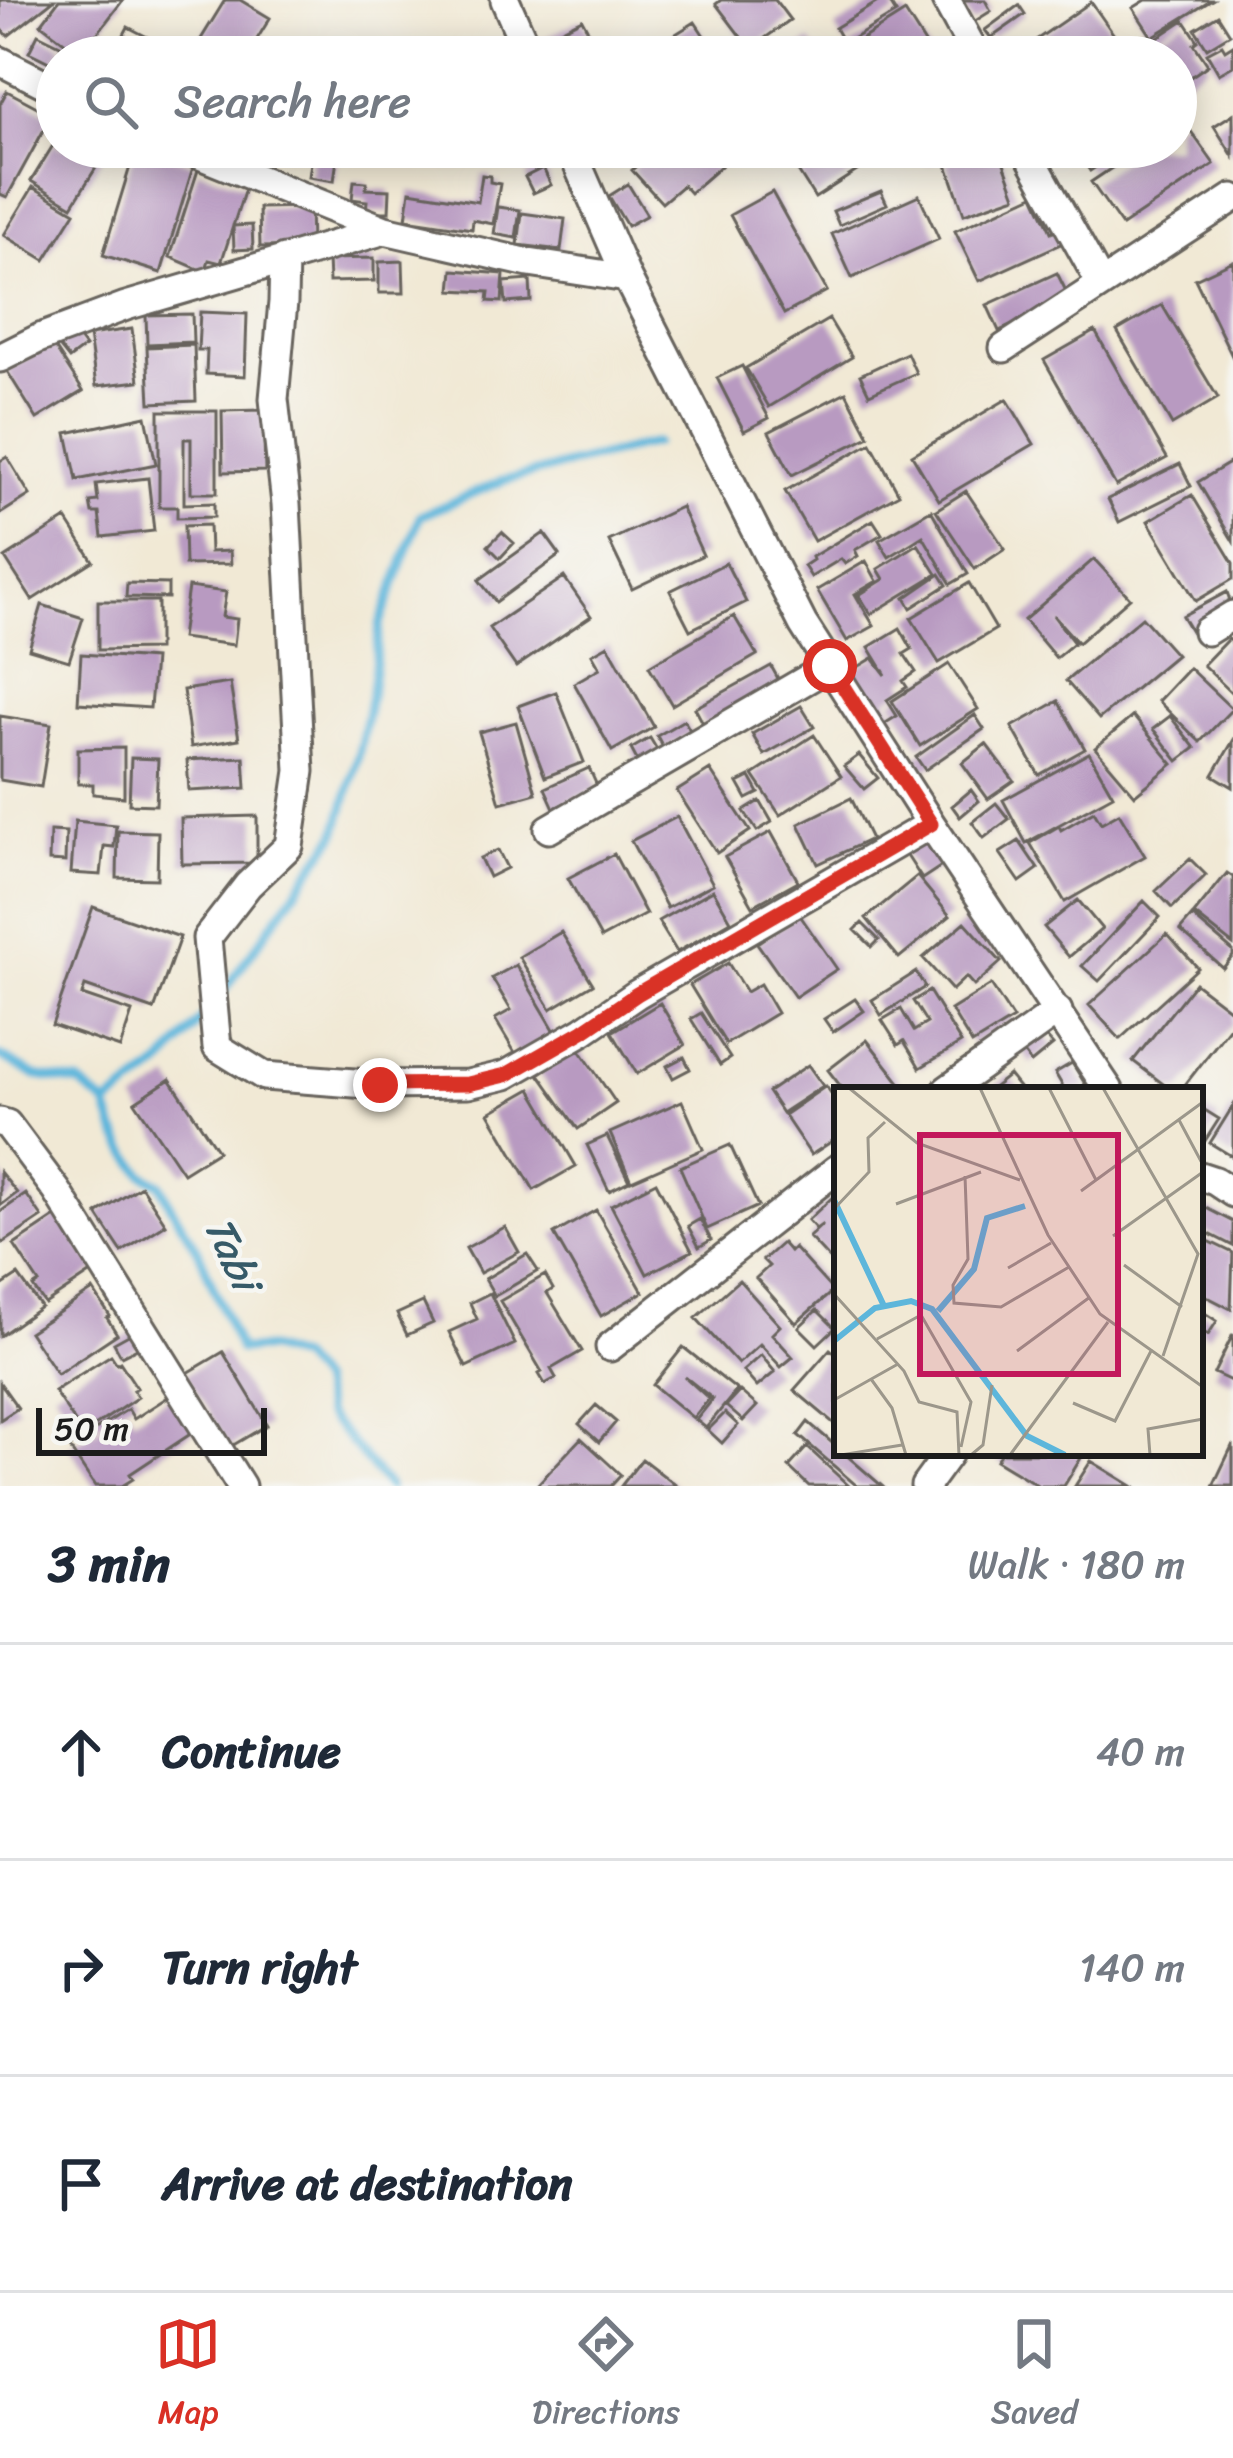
<!DOCTYPE html>
<meta charset="utf-8">
<style>
body{margin:0;font-family:Sriracha,sans-serif;background:#f6f6f7;color:#1f2937}
.scale{position:absolute;left:36px;bottom:30px;width:231px;box-sizing:border-box;padding-left:12px;border:6px solid #1c1c1c;border-top:0;font-size:33px;line-height:42px;white-space:nowrap;color:#1c1c1c;-webkit-text-stroke:9px #f6f6f2;paint-order:stroke}
.stop{position:absolute;width:36px;height:36px;margin:-27px;border:9px solid #d93025;border-radius:50%;background:#fff}
.stop.end{background:#d93025;border-color:#fff;box-shadow:0 3px 12px #0008}
.list{margin:0;padding:0;list-style:none}
h2{display:flex;justify-content:space-between;align-items:center;height:156px;margin:0;padding:0 48px;font-size:51px}
h2 small{font-size:39px;font-weight:400;color:#747a83}
.list li{display:grid;grid-template-columns:78px 1fr auto;gap:36px;align-items:center;box-sizing:border-box;height:216px;padding:0 48px;border-top:3px solid #e0e1e3}
.list b{display:block;font-size:45px;white-space:nowrap}
.list em{font-size:39px;font-style:normal;color:#747a83}
.icon{flex:none;width:66px;height:66px;fill:none;stroke:currentColor;stroke-width:2;stroke-linecap:round;stroke-linejoin:round}
.map{position:relative;flex:none;width:1233px;height:1486px;overflow:hidden}
.search{position:absolute;background:#fff;box-shadow:0 6px 30px #0003;left:36px;right:36px;top:36px;height:132px;display:flex;align-items:center;gap:30px;box-sizing:border-box;padding:0 42px;border-radius:66px;color:#747a83;font-size:45px}
.sheet{height:804px;background:#fff}
nav{display:flex;justify-content:space-around;align-items:center;box-sizing:border-box;height:168px;border-top:3px solid #e0e1e3;background:#fff;font-size:33px;color:#747a83}
nav a{display:grid;justify-items:center;gap:6px}
nav .on{color:#d93025}
.map>svg:first-child{display:block}
</style>
<div class="map">
<svg width="1233" height="1486" viewBox="0 0 1233 1486">
<rect width="100%" height="100%" fill="#f6f6f2"/>
<filter id="ink" filterUnits="userSpaceOnUse"><feTurbulence type="fractalNoise" baseFrequency=".00833" numOctaves="2"/><feDisplacementMap in="SourceGraphic" scale="24" xChannelSelector="R" yChannelSelector="G"/><feConvolveMatrix kernelMatrix="1 2 1 2 8 2 1 2 1" color-interpolation-filters="sRGB"/></filter>
<filter id="wash" filterUnits="userSpaceOnUse"><feTurbulence type="fractalNoise" baseFrequency=".004" numOctaves="4" result="noise"/><feDisplacementMap in="SourceGraphic" scale="48" xChannelSelector="R" yChannelSelector="G"/><feGaussianBlur stdDeviation="2.7" result="paint"/><feColorMatrix in="noise" values="0 0 0 0 0 0 0 0 0 0 0 0 0 0 0 0 0 1.4 0 .05"/><feComposite in="paint" operator="in"/></filter>
<g filter="url(#wash)">
<rect width="100%" height="100%" fill="#f1e9d5"/>
<g fill="none" stroke-linecap="round" stroke-linejoin="round">
<path stroke="#5db6db" stroke-width="9" d="M221,995L336,835L358,757L372,689L380,624L420,516L502,481L655,443
M0,1056L36,1076L79,1083L107,1105L115,1131L127,1152L143,1174L160,1184L171,1207L198,1250L239,1350L269,1349L299,1359L320,1383L326,1414L388,1486
M107,1105L162,1065L207,1013"/>
</g>
<g id="blocks">
<path fill="#b89ac1" d="M0,0H54L8,36L0,27Z
M59,0H123L81,55L41,24Z
M225,0H240L270,18L246,57H230L201,39Z
M721,0H775L790,20L750,49L716,4Z
M881,0H888L896,13L844,44L835,28Z
M959,0H985L991,11L972,23Z
M1146,0H1212L1152,37L1133,8Z
M1091,2L1119,42L1097,57H1020L1017,53Z
M1019,5L1025,14L991,38L985,30Z
M905,12L931,53L924,57H847L843,51Z
M1218,15L1230,34L1207,48L1195,29Z
M582,19L602,57H540L533,44Z
M1184,20L1198,41L1194,44L1208,65L1183,82L1176,72V57H1165L1154,40Z
M695,22L718,57H661L655,47Z
M128,27L186,57H112Z
M38,34L62,46L53,64L29,52Z
M1141,37L1152,51L1144,57H1131L1125,50Z
M810,41L820,57H785Z
M1222,45L1225,50L1233,45V66L1219,74L1207,53Z
M7,91L52,115L7,197L0,194V104Z
M1233,114V156L1214,126Z
M1183,120L1214,164L1122,226L1091,182L1143,147H1176V124Z
M57,139V147H109L72,206L31,181Z
M136,147L194,164L161,273L103,255Z
M658,147H727L714,158L721,166L690,193L683,185L662,203L632,170Z
M797,147H849L863,167L815,198L787,154Z
M918,147H963L927,165Z
M990,147H998L1016,196L964,214L946,162Z
M1074,147H1126L1090,171Z
M313,148L338,151L334,181L309,177Z
M543,168L551,185L533,193L525,177Z
M198,170L246,186L221,263L209,260L205,272L170,257Z
M482,175L490,176V182L500,184L493,224L473,220L472,229L406,219L410,191L478,202Z
M354,181L367,182L366,189L390,190L389,212H366L367,201L352,199Z
M628,184L647,215L627,226L609,196Z
M33,187L75,212L45,260L4,235Z
M881,191L887,204L839,225L833,211Z
M772,192L827,291L784,314L730,215Z
M919,195L939,239L852,278L832,234Z
M1034,195L1051,232L1059,228L1065,242L979,281L955,231Z
M310,207L311,246L260,247L259,208Z
M498,207L520,210L516,238L494,234Z
M522,213L565,219L561,250L518,245Z
M252,225L253,249L234,250L233,226Z
M374,258V281L329,282L328,259Z
M403,261L404,293H379V262Z
M1233,261V358L1195,279Z
M453,270L504,274L502,302L488,301L489,292L451,290Z
M1057,273L1070,299L999,331L987,305Z
M530,280L531,301L506,303L504,282Z
M1162,305L1218,398L1172,425L1117,331Z
M200,312L247,314L245,376L206,374L207,350H198Z
M192,314L193,342L147,344L146,315Z
M829,319L852,357L769,407L746,368Z
M132,329L139,381L96,386L89,335Z
M73,331L85,347L69,359L57,344Z
M1095,331L1167,458L1116,486L1044,360Z
M52,343L83,391L37,419L7,371Z
M194,345L196,401L150,403L147,347Z
M907,353L916,373L869,394L860,375Z
M742,366L769,418L744,431L717,378Z
M846,392L869,436L792,475L769,432Z
M1007,399L1034,444L939,500L912,455Z
M263,410L265,471L223,472L222,411Z
M159,411H217V493H191V439H184V504L214,503V517L177,518V507H159Z
M146,416L156,464L77,480L67,433Z
M871,443L899,494L814,541L785,491Z
M7,457L30,495L0,514V461Z
M1233,461V541L1198,482Z
M1180,464L1191,486L1119,522L1108,499Z
M148,478L154,531L102,537L99,513H92L90,502L98,501L96,484Z
M966,491L1005,549L975,569L936,510Z
M1192,495L1233,563V579L1196,601L1148,521Z
M681,507L703,555L632,589L609,541Z
M931,510L968,574L951,584L923,536L889,557L879,540Z
M66,519L93,561L32,600L5,558Z
M873,520L882,534L855,550L858,556L845,564L841,559L811,577L804,566L813,560L812,557Z
M209,525L210,552L230,551L231,564L185,565L184,526Z
M502,532L514,543L500,558L488,546Z
M544,533L560,555L496,602L479,580Z
M918,544L937,574L871,614L859,595L884,579L878,569Z
M1094,559L1130,598L1078,643L1053,615L1074,643L1056,658L1024,620Z
M866,561L877,581L855,594L874,626L847,641L817,590Z
M726,563L746,602L690,630L670,591Z
M940,574L947,585L911,608L905,598Z
M564,577L591,616L516,667L489,628Z
M127,583L168,584V598L126,597Z
M969,583L996,629L939,663L911,618Z
M188,587L226,592L222,617L237,619L234,645L181,638Z
M1227,592L1233,609L1191,631L1182,616Z
M98,601H158V649L98,650Z
M42,605L83,618L69,661L29,649Z
M734,616L757,655L672,705L649,666Z
M1142,617L1176,655L1099,719L1066,681Z
M900,628L912,649L904,654L916,672L903,681L907,687L887,700L897,716L881,726L848,673L873,658L886,675L869,647Z
M1228,639L1233,644V694L1203,665Z
M608,645L654,727L612,751L574,683L600,668L592,654Z
M81,654L154,659L150,708L78,703Z
M949,664L978,709L920,746L892,701Z
M771,666L781,684L704,725L695,708Z
M1189,668L1232,709L1200,742L1158,701Z
M230,683L239,739L191,747L183,690Z
M556,692L584,762L545,777L518,706Z
M1058,701L1085,749L1039,775L1012,727Z
M801,706L814,727L764,755L752,734Z
M975,715L984,729L925,770L916,757Z
M0,716L51,724L41,787L0,780Z
M1133,716L1173,764L1135,795L1095,748Z
M1170,716L1195,748L1178,761L1153,729Z
M684,720L691,732L664,749L657,736Z
M516,722L536,793L500,803L479,732Z
M814,735L841,776L780,815L753,775Z
M650,738L659,753L639,764L631,749Z
M1233,741V787L1213,775Z
M986,744L1014,781L988,799L962,763Z
M124,748V797L93,794V784H78V749Z
M1089,753L1113,795L1026,843L1003,800Z
M859,755L878,778L864,789L844,766Z
M244,757L246,788L189,791L187,760Z
M131,758L158,759L156,805L129,804Z
M589,768L598,788L554,808L545,788Z
M710,770L750,831L717,853L677,791Z
M750,777L759,793L747,799L738,783Z
M971,790L979,801L960,817L952,806Z
M851,798L871,839L818,864L799,824Z
M760,801L772,822L757,831L744,811Z
M996,803L1009,819L984,838L972,822Z
M1094,811L1101,823L1119,813L1145,856L1065,902L1030,843L1059,826L1061,830Z
M257,816V863L182,864L181,818Z
M677,817L713,884L667,908L631,841Z
M75,821L116,825L114,847L104,846L101,875L71,873Z
M923,829L946,863L922,879L900,845Z
M50,831L66,832L65,862L49,861Z
M118,831L158,832L157,879L117,878Z
M771,832L798,881L753,906L725,857Z
M1019,841L1038,869L1020,882L1000,853Z
M498,850L507,868L489,877L480,858Z
M614,854L646,914L601,938L568,878Z
M1190,859L1206,875L1172,908L1156,891Z
M1227,873L1233,877V945L1194,914Z
M917,876L950,916L899,958L866,918Z
M713,890L731,921L677,952L658,921Z
M1078,900L1102,929L1069,957L1044,927Z
M1144,901L1160,917L1099,981L1082,966Z
M93,907L180,937L154,1010L85,986L82,995L132,1012L120,1048L52,1025Z
M799,914L837,969L795,997L757,943Z
M1192,916L1233,951V956L1223,968L1180,930Z
M965,922L1001,962L974,986L966,977L952,990L923,958Z
M862,923L879,940L872,947L855,930Z
M561,932L593,984L551,1009L519,957Z
M1167,934L1198,968L1120,1039L1089,1005Z
M728,963L746,992L760,984L777,1013L726,1044L690,985Z
M516,965L556,1033L517,1056L495,1019L511,1010L492,978Z
M916,972L925,987L881,1015L872,1000Z
M1195,983L1233,1012V1023L1181,1090H1171L1133,1061Z
M991,985L1013,1019L972,1044L951,1010Z
M929,991L961,1043L920,1068L904,1041L898,1045L882,1020L901,1009L914,1031L927,1023L913,1001Z
M855,999L864,1011L833,1032L824,1019Z
M660,1003L685,1045L637,1074L612,1032Z
M701,1013L730,1058L720,1065L691,1019Z
M1043,1034L1053,1045L1031,1063L1022,1051Z
M867,1040L906,1090H839L842,1088L828,1070Z
M578,1047L616,1103L578,1129L539,1074Z
M684,1057L690,1069L673,1078L667,1066Z
M1072,1063L1087,1087L1082,1090H1065L1055,1073Z
M808,1065L823,1086L782,1113L768,1092Z
M1009,1075L1021,1090H990Z
M170,1079L218,1151L183,1173L135,1102Z
M826,1086L837,1102V1138L811,1155L784,1115Z
M531,1089L576,1166L534,1190L489,1113Z
M682,1101L703,1149L631,1181L610,1133Z
M1233,1106V1157L1210,1143Z
M1203,1109L1219,1119L1203,1144L1200,1143V1115Z
M607,1136L629,1181L609,1191L587,1145Z
M730,1145L758,1206L707,1229L680,1167Z
M0,1172L17,1193L0,1206Z
M656,1182L692,1251L647,1274L611,1205Z
M141,1186L166,1224L122,1252L97,1214Z
M837,1193V1267L809,1237L823,1224L816,1229L808,1220Z
M26,1194L42,1217L3,1243L0,1239V1212Z
M1200,1205L1233,1222V1246L1200,1229Z
M596,1210L643,1292L601,1316L554,1234Z
M59,1215L96,1270L45,1304L33,1287L39,1283L14,1245Z
M700,1219L711,1240L699,1247L688,1226Z
M505,1227L519,1252L480,1273L466,1248Z
M1200,1237L1233,1253L1231,1309L1200,1293Z
M782,1243L790,1252L794,1248L833,1291L796,1323L756,1278L769,1266L763,1260Z
M527,1254L538,1271L495,1296L485,1279Z
M18,1275L41,1307L0,1336V1287Z
M545,1275L553,1289L547,1293L582,1351L551,1369L556,1378L545,1384L539,1374L542,1372L500,1301Z
M739,1280L780,1326L772,1334L793,1357L781,1367L760,1344L738,1364L696,1318Z
M93,1290L110,1316L107,1318L117,1334L57,1374L29,1332Z
M490,1293L515,1344L466,1367L449,1332L477,1319L470,1303Z
M423,1302L433,1323L407,1335L397,1314Z
M817,1310L835,1328L817,1345L799,1327Z
M1200,1310L1217,1321L1208,1335L1200,1330Z
M134,1332L141,1346L121,1356L114,1343Z
M1233,1334V1382L1214,1373Z
M683,1347L737,1390L706,1428L696,1420L713,1399L685,1377L709,1399L693,1418L653,1385Z
M830,1349L837,1355V1426L794,1390Z
M223,1352L267,1425L230,1447L186,1374Z
M111,1355L117,1364L120,1362L137,1388L133,1390L138,1397L83,1434L54,1391Z
M761,1355L775,1372L757,1387L743,1371Z
M0,1383L18,1408L0,1420Z
M740,1391L757,1406L743,1421L726,1406Z
M171,1395L195,1431L130,1474L133,1479L122,1486H95L69,1447L128,1409L134,1419Z
M596,1405L616,1422L599,1442L579,1424Z
M725,1413L738,1425L722,1443L708,1430Z
M808,1422L837,1447V1453H844L882,1486H857L798,1435Z
M581,1438L621,1475L611,1486H536Z
M1233,1444V1486H1213Z
M807,1447L849,1486H809L789,1467Z
M1001,1453H1084L1064,1486H1039L996,1460Z
M642,1459L677,1486H621Z
M1091,1461L1132,1486H1075Z"/>
</g>
</g>
<g filter="url(#ink)">
<use href="#blocks" fill-opacity="0" stroke="#67645d" stroke-width="3"/>
<g fill="none" stroke-linecap="round" stroke-linejoin="round">
<defs>
<path id="street" d="M505,0L530,57
M946,0L977,57
M0,61L57,90
M180,147L385,230L529,263L627,278
M570,147L627,278L803,624L931,824L1109,1090
M1025,147L1101,284
M284,259L283,302L274,399L286,504L300,771L289,846L248,885L207,938L217,1047L264,1076L380,1085L468,1084L506,1075L583,1031L637,994L931,824
M1004,348L1233,198
M0,358L40,338L126,306L385,230
M1207,631L1233,615
M549,829L830,666
M947,1090L1058,1011
M0,1122L7,1124L57,1191L241,1486
M1200,1176L1215,1181L1233,1193
M610,1347L837,1169
M925,1486L949,1453"/>
</defs>
<use href="#street" stroke="#67645d" stroke-width="33"/>
<use href="#street" stroke="#fff" stroke-width="27"/>
</g>
</g>
<g fill="none" stroke-linecap="round" stroke-linejoin="round" filter="url(#ink)">
<path stroke="#d93025" stroke-width="15" d="M380,1085L468,1084L506,1075L583,1031L637,994L931,824L830,666"/>
</g>
<g text-anchor="middle" dominant-baseline="central" stroke-width="9" stroke-linejoin="round" paint-order="stroke">
<g font-size="42" font-style="italic" fill="#365a68" stroke="#f6f6f2">
<text transform="translate(232 1253) rotate(65)">Tabi</text>
</g>
</g>
<g transform="translate(834 1087)">
<rect width="369" height="369" fill="#f1e9d5"/>
<path fill="none" stroke="#5db6db" stroke-width="6" d="M0,113L50,219M104,224L140,182L153,131L191,119M0,254L41,221L77,214L98,222L193,349L231,368"/>
<path fill="none" stroke="#9c978b" stroke-width="3" d="M15,1L83,56L186,93M146,1L214,148L266,227L369,300M215,1L262,93M269,1L364,167L329,269M345,33L369,78M131,89L134,172L119,198L120,216L167,220L235,180M247,104L369,15M62,117L147,85M0,122L35,85L34,51L51,35M279,149L369,85M290,178L348,220M174,181L217,156M0,207L70,284L85,315L123,325L125,368M43,252L87,228L137,315L127,360M183,264L256,210M37,292L58,321L72,368M0,313L64,277M239,316L281,334L318,262M7,368L68,358M137,368L149,358L158,298M176,368L274,235M316,368L314,342L369,332"/>
<path fill="#c2185b" fill-opacity="0.15" stroke="#c2185b" stroke-width="6" d="M86,48H284V287H86Z"/>
<rect width="369" height="369" fill="none" stroke="#1c1c1c" stroke-width="6"/>
</g>
</svg>
<div class="scale">50 m</div>
<div class="stop" style="left:830px;top:666px"></div>
<div class="stop end" style="left:380px;top:1085px"></div>
<div class="search"><svg class="icon" aria-label="search" viewBox="0 0 24 24"><circle cx="10" cy="10" r="6"/><path d="M15 15l6 6"/></svg>Search here</div>
</div>
<section class="sheet">
<h2>3 min<small>Walk · 180 m</small></h2>
<ul class="list">
<li><svg class="icon" aria-label="ahead" viewBox="0 0 24 24"><path d="M12 20V5M6 11l6-6 6 6"/></svg><div><b>Continue</b></div><em>40 m</em></li>
<li><svg class="icon" aria-label="right" viewBox="0 0 24 24"><path d="M7 20v-9h11M14 6l5 5-5 5"/></svg><div><b>Turn right</b></div><em>140 m</em></li>
<li><svg class="icon" aria-label="arrive" viewBox="0 0 24 24"><path d="M6 21V4h12l-3 4 3 4H6"/></svg><div><b>Arrive at destination</b></div></li>
</ul>
</section>
<nav>
<a class="on"><svg class="icon" aria-label="map" viewBox="0 0 24 24"><path d="M3 6l6-2 6 2 6-2v14l-6 2-6-2-6 2zM9 4v14M15 6v14"/></svg>Map</a>
<a><svg class="icon" aria-label="directions" viewBox="0 0 24 24"><path d="M12 3l9 9-9 9-9-9zM9 14v-3h6M13 9l2 2-2 2"/></svg>Directions</a>
<a><svg class="icon" aria-label="saved" viewBox="0 0 24 24"><path d="M7 4h10v16l-5-4-5 4z"/></svg>Saved</a>
</nav>
